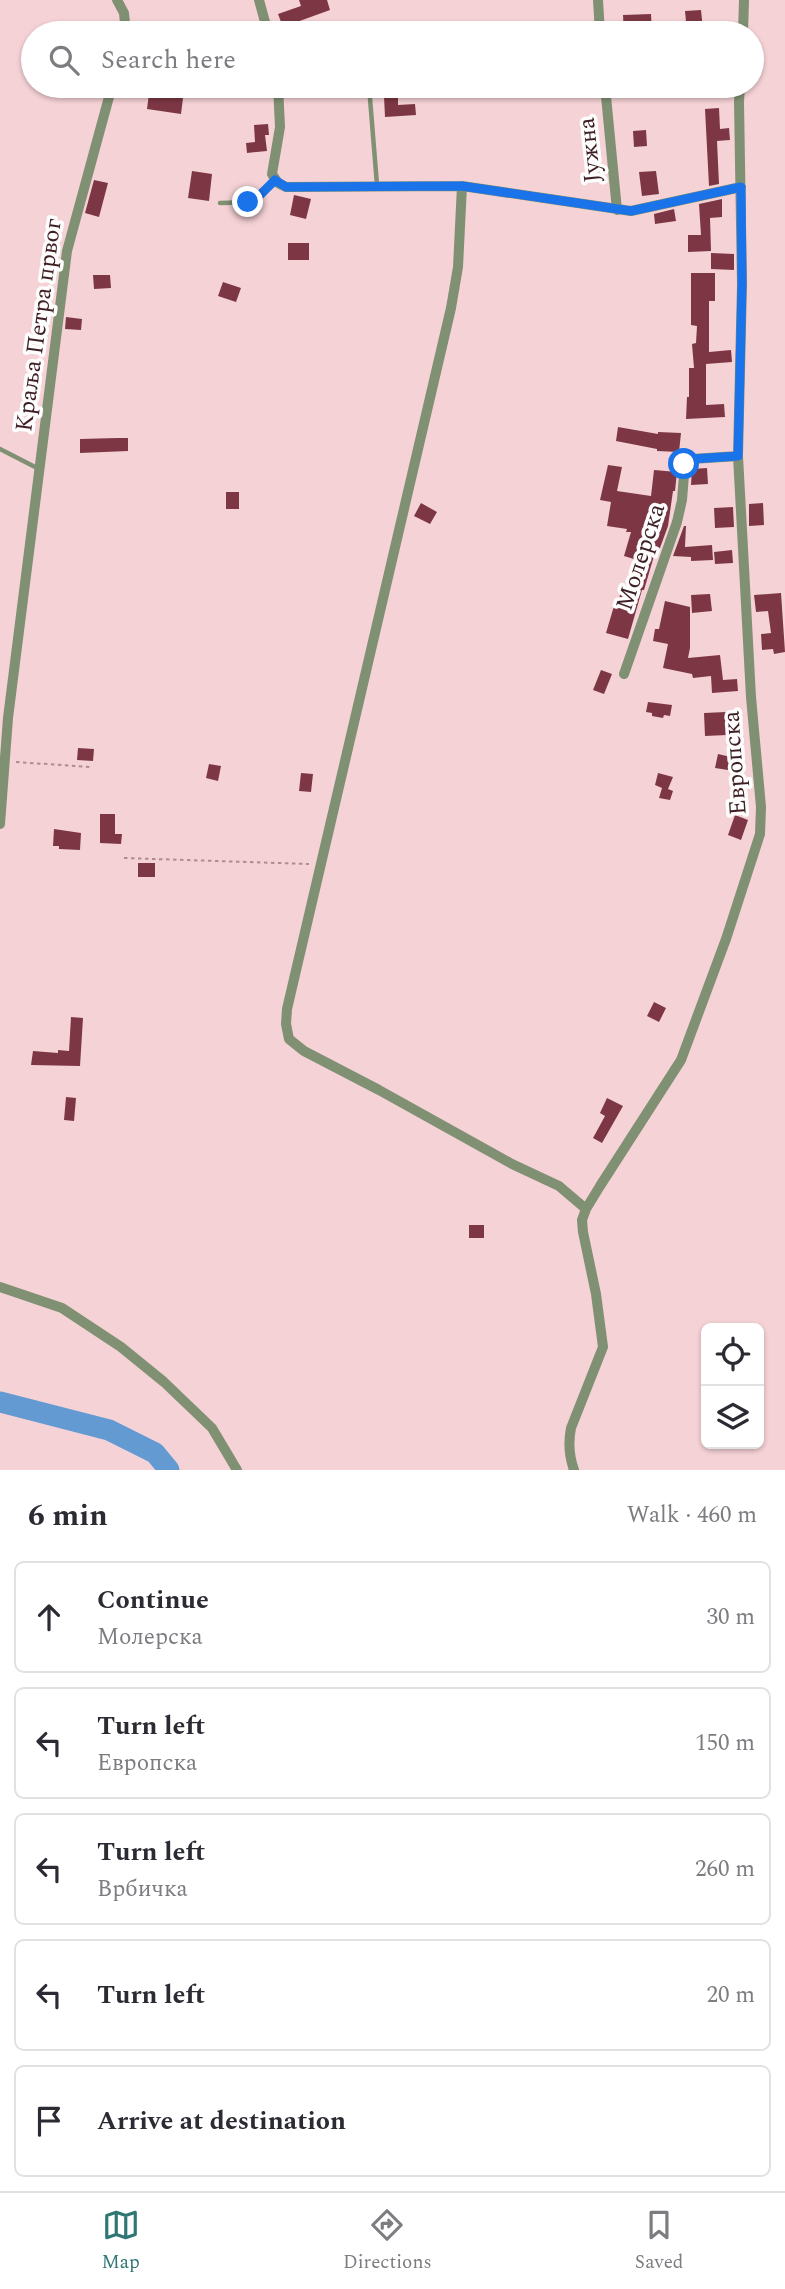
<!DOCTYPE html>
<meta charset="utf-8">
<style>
body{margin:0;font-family:Spectral,serif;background:#f7f7f7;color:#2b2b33}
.controls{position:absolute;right:21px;bottom:21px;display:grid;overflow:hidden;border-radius:10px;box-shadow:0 2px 5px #0004}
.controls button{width:63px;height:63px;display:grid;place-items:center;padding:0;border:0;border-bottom:2px solid #e1e1e2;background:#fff;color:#2b2b33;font:35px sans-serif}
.stop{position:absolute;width:21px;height:21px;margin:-16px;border:5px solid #1a73e8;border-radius:50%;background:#fff}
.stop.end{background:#1a73e8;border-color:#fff;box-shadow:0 2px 7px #0008}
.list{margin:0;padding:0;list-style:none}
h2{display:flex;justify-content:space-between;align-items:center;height:91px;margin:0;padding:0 28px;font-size:30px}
h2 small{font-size:23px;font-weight:400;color:#7c7c81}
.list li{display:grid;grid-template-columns:46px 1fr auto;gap:21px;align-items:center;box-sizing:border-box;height:112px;margin:0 14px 14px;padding:0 14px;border:2px solid #e1e1e2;border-radius:10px}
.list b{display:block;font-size:26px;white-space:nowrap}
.list p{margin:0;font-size:23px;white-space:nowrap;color:#7c7c81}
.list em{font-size:23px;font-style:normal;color:#7c7c81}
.icon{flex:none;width:38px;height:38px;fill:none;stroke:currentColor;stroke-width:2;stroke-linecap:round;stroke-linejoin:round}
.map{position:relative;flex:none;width:785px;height:1470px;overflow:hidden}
.search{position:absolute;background:#fff;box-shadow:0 2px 5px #0004;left:21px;right:21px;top:21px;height:77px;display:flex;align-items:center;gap:18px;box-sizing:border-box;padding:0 24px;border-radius:38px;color:#7c7c81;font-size:26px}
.sheet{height:721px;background:#fff}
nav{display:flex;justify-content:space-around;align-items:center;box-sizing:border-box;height:98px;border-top:2px solid #e1e1e2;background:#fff;font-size:19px;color:#7c7c81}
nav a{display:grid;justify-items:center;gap:4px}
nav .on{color:#2f7773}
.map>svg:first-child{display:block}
</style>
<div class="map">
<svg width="785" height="1470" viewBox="0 0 785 1470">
<rect width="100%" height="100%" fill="#f5d2d6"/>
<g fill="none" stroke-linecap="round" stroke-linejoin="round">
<path stroke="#649ad2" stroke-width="21" d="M0,1402L109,1430L155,1453L169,1470"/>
</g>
<path fill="#7d3744" d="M299,0H327L330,10L283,27L278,14L301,6Z
M701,10L703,30L687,32L685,11Z
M651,14L652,33H624L623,15Z
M258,23L260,33H218V26Z
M150,86H181L180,89L184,90L181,114L147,109Z
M384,96H398V105L415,104L416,115L385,117Z
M719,108L720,129L729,128L730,140L717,141L719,184L709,186L705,109Z
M268,124L269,135H265L267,151L247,153L246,143L255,142L254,125Z
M646,130L647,146L634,147L633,131Z
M192,171L212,174L209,201L188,198Z
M656,171L659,194L642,196L639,172Z
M94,180L108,183L99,217L85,213Z
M294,195L311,199L306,219L290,215Z
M722,199V217L710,218L711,251L688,252V235H701L699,204Z
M674,209L676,221L655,224L654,214Z
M288,243H309V260H288Z
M711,253L734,254V270L711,269Z
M691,273H715V301H709V352L731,350L732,362L706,364V405L724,404L725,417L686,419L687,397H689V368H694L692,344L696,343L697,326L691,325Z
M93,275H110L111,288L94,289Z
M223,282L241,288L236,302L218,296Z
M66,317L82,319L81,330L65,329Z
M618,427L658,434V432L681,433L679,452L657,451V449L616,441Z
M117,438H128V451L80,453V439Z
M608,465L622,467L617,491L651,496L654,470L677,472L675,491H673L668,526L657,556H654L644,590H642L628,639L606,633L614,606L617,607L622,587L628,589L637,560L624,556L631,532H626L627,529L607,526L611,502L600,500Z
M707,468L708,484L691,485L692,469Z
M226,492H239V509H226Z
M421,503L437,512L430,524L414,516Z
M763,503L764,525L749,526V504Z
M733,507L734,527L715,528L714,508Z
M684,526H686L685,547L712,545L713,560L691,561V557L673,556Z
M732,550L733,563L715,564L714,552Z
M781,593L785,652L774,654L773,649L762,650L761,634L771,633L768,611L756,612L754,595Z
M710,594L712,611L692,613L691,595Z
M665,601L690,607V648L688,658L720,655L723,680L737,679L738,691L712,693L711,676L693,678L692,674L663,668L668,644L653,641L655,629H659Z
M601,670L612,674L604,694L593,690Z
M648,702L672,705L670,716L664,715L663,718L652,716V713L646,712Z
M726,712L727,735L705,736L704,713Z
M78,748L94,749L93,761L77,760Z
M718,754L731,757L728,770L715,768Z
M209,764L221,766L218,781L206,778Z
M301,773L313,774L311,792L299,791Z
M658,773L673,777L668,789L673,791L670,800L659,798L662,788L655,785Z
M100,814H115V834H122L121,844L100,843Z
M735,815L748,820L741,840L728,835Z
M54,829L81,833L80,850L59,849V846H53Z
M138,863H155V877H138Z
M654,1002L666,1008L659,1022L647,1016Z
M71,1017L83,1018L80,1066L31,1065L33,1051L58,1053V1050L69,1051Z
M66,1097L76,1098L74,1121L64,1120Z
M607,1098L623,1106L602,1143L593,1138L605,1116L600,1113Z
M469,1225H484V1238H469Z"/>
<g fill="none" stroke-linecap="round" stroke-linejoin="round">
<path stroke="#ae8d91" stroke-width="2" stroke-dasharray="3.5 3.5" stroke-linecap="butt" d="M16,762L91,767
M124,858L309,864"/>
<path stroke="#809073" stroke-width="4.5" d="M369,86L377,185
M220,203C248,203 255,201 274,180
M0,449L39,469"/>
<path stroke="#809073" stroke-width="10" d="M117,0L124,13L126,33
M259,0L268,33
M598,0L600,33
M743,33L744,0
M278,86L280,127L272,174L278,183L286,187L462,186L631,211L741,187
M605,86L617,210
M462,186L458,267L451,308L287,1009L286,1024L289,1039L304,1051L379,1090L512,1164L559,1186L586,1209
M624,674L677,522L682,500L685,462L692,459L738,456
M0,824L8,718L67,251L112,86
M0,1287L62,1308L121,1347L164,1382L212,1428L237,1470
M574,1470C569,1456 568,1443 571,1428L603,1347L596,1294L583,1232L582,1220L586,1209L600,1186L681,1060L726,939L760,834L761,807L751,697L738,456L742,284L739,102L740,86"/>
</g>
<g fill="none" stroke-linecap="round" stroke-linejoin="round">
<path stroke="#1a73e8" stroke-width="9" d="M248,202L260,195L275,180L286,187L462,186L631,211L741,187L742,284L738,456L692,459L684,464"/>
</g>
<g text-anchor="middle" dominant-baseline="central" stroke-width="7" stroke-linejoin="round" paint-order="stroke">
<g font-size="24" fill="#3d1e23" stroke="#fdfdfd">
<text transform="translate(590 150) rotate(-96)">Јужна</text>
<text transform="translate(39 325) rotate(-82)">Краља Петра првог</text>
<text transform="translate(641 557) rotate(-72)">Молерска</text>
<text transform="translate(735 763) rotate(-94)">Европска</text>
</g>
</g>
</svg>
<div class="controls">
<button><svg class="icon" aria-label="locate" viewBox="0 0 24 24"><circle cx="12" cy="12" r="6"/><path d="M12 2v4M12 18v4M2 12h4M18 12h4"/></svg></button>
<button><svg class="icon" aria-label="layers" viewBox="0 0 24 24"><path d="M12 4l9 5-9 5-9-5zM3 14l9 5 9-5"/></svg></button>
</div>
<div class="stop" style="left:684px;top:464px"></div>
<div class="stop end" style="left:248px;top:202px"></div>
<div class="search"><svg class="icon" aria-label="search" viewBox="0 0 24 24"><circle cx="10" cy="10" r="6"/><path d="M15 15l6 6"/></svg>Search here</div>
</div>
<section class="sheet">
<h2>6 min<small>Walk · 460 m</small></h2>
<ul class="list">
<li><svg class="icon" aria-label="ahead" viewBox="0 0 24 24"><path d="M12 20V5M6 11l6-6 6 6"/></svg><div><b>Continue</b><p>Молерска</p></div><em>30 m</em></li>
<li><svg class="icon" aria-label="left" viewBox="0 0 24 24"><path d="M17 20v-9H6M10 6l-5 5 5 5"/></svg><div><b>Turn left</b><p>Европска</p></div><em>150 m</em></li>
<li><svg class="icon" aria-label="left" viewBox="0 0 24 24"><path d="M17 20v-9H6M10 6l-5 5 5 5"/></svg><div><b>Turn left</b><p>Врбичка</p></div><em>260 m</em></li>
<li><svg class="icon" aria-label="left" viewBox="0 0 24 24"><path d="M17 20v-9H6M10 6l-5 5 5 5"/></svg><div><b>Turn left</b></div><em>20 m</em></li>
<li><svg class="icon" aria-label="arrive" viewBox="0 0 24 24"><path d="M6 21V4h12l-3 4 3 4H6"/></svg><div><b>Arrive at destination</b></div></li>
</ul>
</section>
<nav>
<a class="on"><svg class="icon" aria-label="map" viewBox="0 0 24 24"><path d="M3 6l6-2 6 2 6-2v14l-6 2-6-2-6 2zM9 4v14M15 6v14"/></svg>Map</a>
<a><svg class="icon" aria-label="directions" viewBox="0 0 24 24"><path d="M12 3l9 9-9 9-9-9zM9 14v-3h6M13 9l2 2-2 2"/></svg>Directions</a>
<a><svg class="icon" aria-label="saved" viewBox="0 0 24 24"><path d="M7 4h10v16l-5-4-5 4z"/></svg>Saved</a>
</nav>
